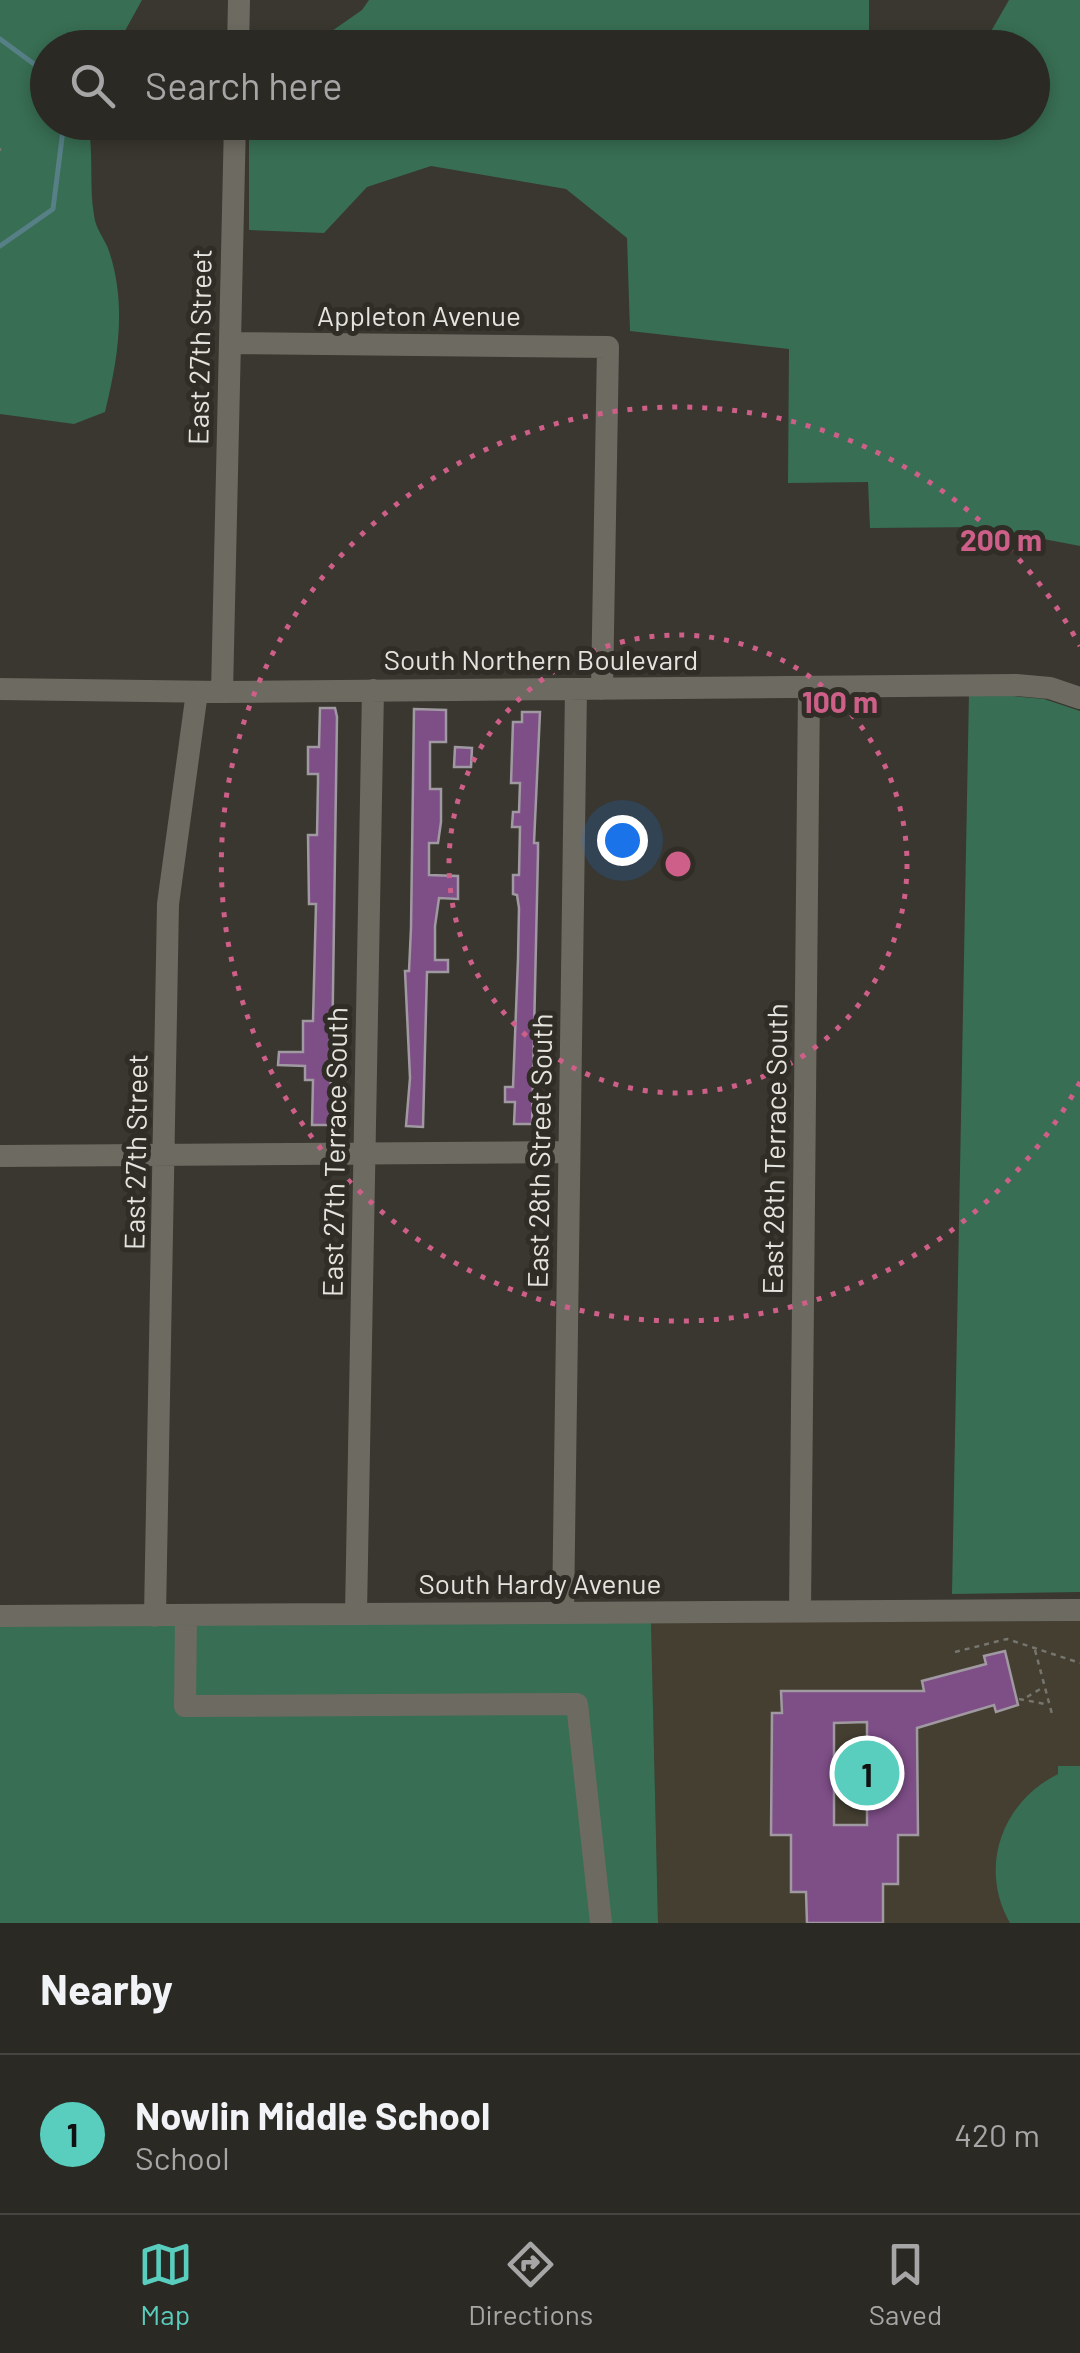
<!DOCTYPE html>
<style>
body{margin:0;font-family:Barlow,sans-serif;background:#373530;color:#f1f3f6}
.you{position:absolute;left:622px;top:840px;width:35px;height:35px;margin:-25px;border:8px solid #fff;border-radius:50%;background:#1a73e8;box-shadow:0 0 0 15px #1a73e833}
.badge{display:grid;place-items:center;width:65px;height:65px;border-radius:50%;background:#5acebe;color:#111;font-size:32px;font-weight:700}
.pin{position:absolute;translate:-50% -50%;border:5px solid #fff;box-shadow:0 2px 10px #0006}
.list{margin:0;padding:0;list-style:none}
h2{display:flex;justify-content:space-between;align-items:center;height:130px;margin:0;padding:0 40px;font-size:42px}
h2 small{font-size:32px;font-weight:400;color:#a6a6a6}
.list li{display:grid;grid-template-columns:65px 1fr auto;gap:30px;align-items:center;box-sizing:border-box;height:160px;padding:0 40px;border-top:2px solid #474541}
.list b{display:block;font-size:38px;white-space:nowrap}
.list p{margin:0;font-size:32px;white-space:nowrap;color:#a6a6a6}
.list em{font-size:32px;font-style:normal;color:#a6a6a6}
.icon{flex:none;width:55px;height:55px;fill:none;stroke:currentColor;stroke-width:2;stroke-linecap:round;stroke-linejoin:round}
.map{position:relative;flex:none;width:1080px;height:1923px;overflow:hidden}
.search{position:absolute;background:#2b2923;box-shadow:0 5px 15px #0003;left:30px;right:30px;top:30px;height:110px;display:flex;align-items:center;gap:25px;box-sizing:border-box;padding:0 35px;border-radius:55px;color:#a6a6a6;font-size:38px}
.sheet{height:290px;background:#2b2923}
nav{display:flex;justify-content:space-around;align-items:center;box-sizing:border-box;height:140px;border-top:2px solid #474541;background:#2b2923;font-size:28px;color:#a6a6a6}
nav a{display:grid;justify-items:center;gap:5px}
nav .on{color:#5acebe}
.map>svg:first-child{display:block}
</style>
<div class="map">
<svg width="1080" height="1923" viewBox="0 0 1080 1923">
<rect width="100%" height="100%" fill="#39372f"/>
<path fill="#443f31" d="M1080,1621V1923H658L651,1622Z"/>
<path fill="#386e53" d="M0,0H142L116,47L48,48V122L88,123C94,155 89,187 94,215C95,228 105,239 109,251C127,305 118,359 105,412L74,424L0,414Z
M369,0H869V47H309L362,10Z
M1009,0H1080V546L981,527L870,528L868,482L788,483L789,349L630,331L627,238L566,189L431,166L367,187L324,233L249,230V123L1032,122V48L982,47Z
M969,692L1044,699L1080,711V1592L952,1594Z
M651,1622L658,1923H0V1624Z
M1058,1766H1080V1923H1010C978,1867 1002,1802 1058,1774Z"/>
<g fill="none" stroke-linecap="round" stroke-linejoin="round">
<path stroke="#567f86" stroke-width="5" d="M0,39L38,67L48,87
M0,246L53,209L64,122"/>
</g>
<path fill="#7e4e87" stroke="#a099a1" stroke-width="2.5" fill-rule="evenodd" d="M320,708H335L337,717L332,1059H340V1073L331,1072L330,1125H312L313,1080H305V1066L278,1065L279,1052H303V1021H313L316,904H309L308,835H317L318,782V774H308V747H319Z
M414,709L446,710V742H430V789H441V822L438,843H429V875L458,876V899L439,898L435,926V960H448V972H427L423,1127L406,1126L410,1078L405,971H409L411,928Z
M522,712H540L534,843H538V853L532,1124H514L515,1102H505V1087H513L518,959L519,908L517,895L513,894V875H519L520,827H512L513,812H519L520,783H511L513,722H522Z
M455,747L472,748L471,767H454Z
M1005,1651L1018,1705L996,1712L994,1705L917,1728L918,1835H898V1884H883V1923H807L806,1892H791V1835H771L772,1713H782L781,1691H924L922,1681L986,1664L984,1656ZM867,1722V1825H834V1723Z"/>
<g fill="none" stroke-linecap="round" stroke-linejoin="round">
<path stroke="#76756e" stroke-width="2.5" stroke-dasharray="5 5" stroke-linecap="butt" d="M0,148V151
M1035,1650L1052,1714
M955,1652L1007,1639L1080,1663
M1027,1697L1042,1688
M1019,1699L1045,1704"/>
<path stroke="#6d6a61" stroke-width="22" d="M238,48L239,0
M230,343L608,347L602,689
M0,689L222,692L1016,685L1050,688L1080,698
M222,692L235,122
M0,1156L569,1152
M800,1611L809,687
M563,1613L576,689
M356,1614L373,690
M0,1616L1080,1610
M155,1616L168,904L197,692
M186,1616L185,1706L577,1704L601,1923"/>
</g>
<g fill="none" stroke="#ce5f89" stroke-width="5" stroke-dasharray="5 10">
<circle cx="678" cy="864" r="229"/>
<path d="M1080 1082A457 457 0 1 1 1080 646"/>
</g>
<g text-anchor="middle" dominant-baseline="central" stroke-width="10" stroke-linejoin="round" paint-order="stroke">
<g font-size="28" fill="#e4e3de" stroke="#2f2d25">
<text x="419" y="315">Appleton Avenue</text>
<text transform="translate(199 347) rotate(-89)">East 27th Street</text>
<text x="541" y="659">South Northern Boulevard</text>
<text transform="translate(774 1149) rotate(-89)">East 28th Terrace South</text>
<text transform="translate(539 1151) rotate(-89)">East 28th Street South</text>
<text transform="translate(135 1152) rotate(-89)">East 27th Street</text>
<text transform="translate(334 1152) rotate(-89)">East 27th Terrace South</text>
<text x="540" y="1583">South Hardy Avenue</text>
</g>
</g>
<circle cx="678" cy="864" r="15" fill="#ce5f89" stroke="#2f2d25" stroke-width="5"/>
<g font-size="30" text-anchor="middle" font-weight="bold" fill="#ce5f89" stroke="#2f2d25" stroke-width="10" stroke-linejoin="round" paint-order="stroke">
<text x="1001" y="551">200 m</text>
<text x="840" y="713">100 m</text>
</g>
</svg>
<div class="you"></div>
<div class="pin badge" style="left:867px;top:1773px">1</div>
<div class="search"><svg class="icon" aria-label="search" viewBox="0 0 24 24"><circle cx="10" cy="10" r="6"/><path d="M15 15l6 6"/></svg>Search here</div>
</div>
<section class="sheet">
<h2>Nearby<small></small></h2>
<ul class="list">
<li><span class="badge">1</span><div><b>Nowlin Middle School</b><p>School</p></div><em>420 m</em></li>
</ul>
</section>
<nav>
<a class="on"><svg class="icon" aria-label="map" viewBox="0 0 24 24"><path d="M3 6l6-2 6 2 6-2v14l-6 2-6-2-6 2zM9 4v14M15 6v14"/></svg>Map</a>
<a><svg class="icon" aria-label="directions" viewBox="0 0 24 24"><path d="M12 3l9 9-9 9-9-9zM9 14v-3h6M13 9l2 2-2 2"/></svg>Directions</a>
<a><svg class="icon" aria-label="saved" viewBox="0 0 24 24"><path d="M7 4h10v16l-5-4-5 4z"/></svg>Saved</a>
</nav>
